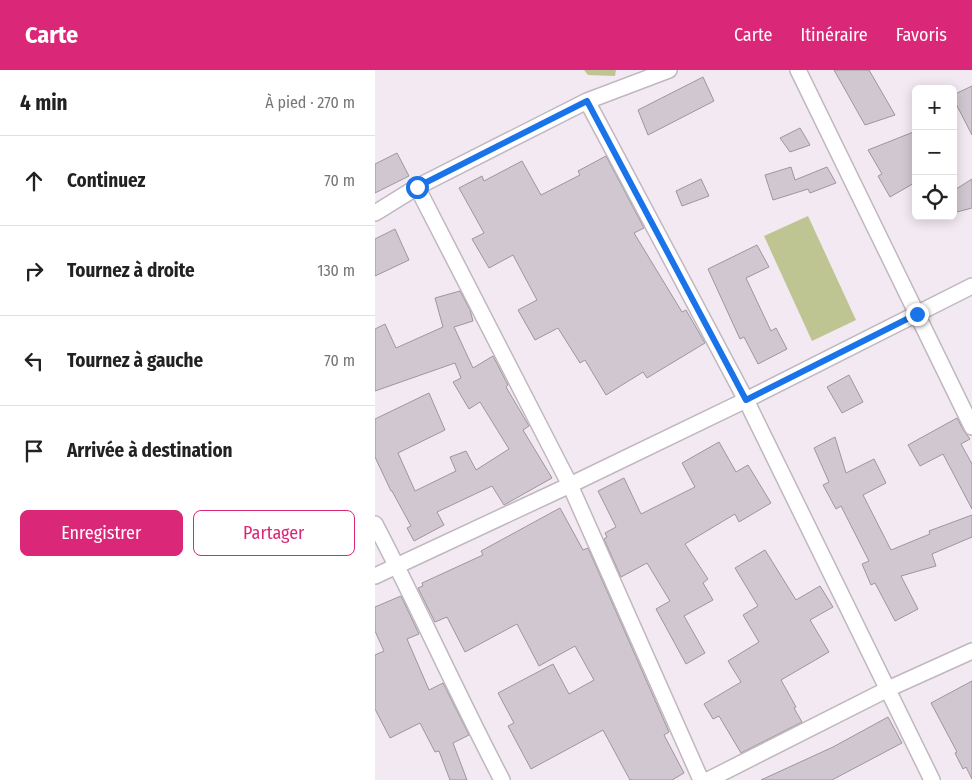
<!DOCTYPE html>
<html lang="fr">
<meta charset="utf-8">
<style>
body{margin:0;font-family:"Fira Sans Condensed",sans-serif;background:#f2f2f2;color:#222}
.controls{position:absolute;right:15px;top:15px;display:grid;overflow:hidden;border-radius:8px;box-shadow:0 2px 12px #0003}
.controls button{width:45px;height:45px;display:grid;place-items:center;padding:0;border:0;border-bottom:1px solid #e0e0e0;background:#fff;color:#222;font:25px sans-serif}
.stop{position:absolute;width:15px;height:15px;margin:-11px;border:4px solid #1a73e8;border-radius:50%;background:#fff}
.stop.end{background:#1a73e8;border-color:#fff;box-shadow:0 1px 5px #0008}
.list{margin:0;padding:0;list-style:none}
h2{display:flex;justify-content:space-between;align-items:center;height:65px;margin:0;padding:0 20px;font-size:21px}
h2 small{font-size:16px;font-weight:400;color:#767676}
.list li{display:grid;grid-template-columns:32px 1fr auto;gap:15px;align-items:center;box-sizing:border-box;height:90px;padding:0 20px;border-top:1px solid #e0e0e0}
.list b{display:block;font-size:19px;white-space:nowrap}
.list em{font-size:16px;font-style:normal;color:#767676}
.actions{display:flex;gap:10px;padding:15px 20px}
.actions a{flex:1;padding:11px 0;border:1px solid #db2777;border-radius:8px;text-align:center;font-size:18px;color:#db2777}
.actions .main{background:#db2777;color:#fff}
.icon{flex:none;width:28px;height:28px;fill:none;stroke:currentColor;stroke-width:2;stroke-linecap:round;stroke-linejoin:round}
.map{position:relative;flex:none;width:597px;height:710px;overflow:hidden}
header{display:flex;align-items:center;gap:30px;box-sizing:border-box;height:70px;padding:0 25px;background:#db2777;color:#fff}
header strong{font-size:24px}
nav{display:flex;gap:28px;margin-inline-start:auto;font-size:18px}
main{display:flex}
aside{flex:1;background:#fff}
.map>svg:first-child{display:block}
</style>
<header>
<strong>Carte</strong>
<nav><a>Carte</a><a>Itinéraire</a><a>Favoris</a></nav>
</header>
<main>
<aside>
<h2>4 min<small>À pied · 270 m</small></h2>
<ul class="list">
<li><svg class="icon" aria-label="ahead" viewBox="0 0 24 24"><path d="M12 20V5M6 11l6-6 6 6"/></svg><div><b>Continuez</b></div><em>70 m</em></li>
<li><svg class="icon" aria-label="right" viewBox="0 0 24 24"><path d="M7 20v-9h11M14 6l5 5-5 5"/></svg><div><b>Tournez à droite</b></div><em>130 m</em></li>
<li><svg class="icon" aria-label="left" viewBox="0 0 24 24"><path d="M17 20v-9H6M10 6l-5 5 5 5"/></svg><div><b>Tournez à gauche</b></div><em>70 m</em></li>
<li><svg class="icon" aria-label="arrive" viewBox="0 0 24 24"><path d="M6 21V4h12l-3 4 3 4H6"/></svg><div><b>Arrivée à destination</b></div></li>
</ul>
<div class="actions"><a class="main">Enregistrer</a><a>Partager</a></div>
</aside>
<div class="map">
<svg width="597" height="710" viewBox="0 0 597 710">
<rect width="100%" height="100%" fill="#f3e9f2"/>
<path fill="#bec592" d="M209,0H241L240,6L213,5Z
M433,146L481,250L437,271L389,166Z"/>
<path fill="#d1c7d0" stroke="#9e959d" d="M459,0H494L520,45L490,55Z
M328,7L339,31L273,65L263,40Z
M597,16V65L578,28V25Z
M425,58L435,75L415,82L405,68Z
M541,61V112L515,127L503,106L507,104L493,80Z
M22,83L34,106L0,123V94Z
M231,86L269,158L259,163L307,242L311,240L330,273L272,308L268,302L231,325L210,290L205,293L183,258L160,270L143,240L162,230L138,185L114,198L97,169L109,163L84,118L107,106L109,111L147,91L166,125L205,105L203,101Z
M416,97L420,110L452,97L461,113L435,123L433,119L398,130L390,105Z
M326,109L334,126L307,136L301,121Z
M597,109V138L578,143V121Z
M20,159L34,190L0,206V169Z
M382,175L394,197L371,208L396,261L401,258L412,279L383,294L369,267L365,269L333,199Z
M85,221L95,240L98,251L79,257L98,298L118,286L133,315L131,317L154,356L148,360L177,408L129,435L117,416L62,442L69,455L39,471L32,458L36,456L17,421H16L0,387V349L54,323L70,360L23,383L40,421L81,401L75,387L91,381L101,400L134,379L105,332L94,339L78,312L86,308L80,293L0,321V259L10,254L21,278L68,257L60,228Z
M474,305L488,332L467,343L452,317Z
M582,348L589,361L595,369L586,374L597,394V439L568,384L545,396L533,375Z
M460,367L471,403L499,389L511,413L488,425L516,480L555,464L554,461L597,445V467L557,484L561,496L526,506L543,539L520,551L500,513L496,515L487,494L494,491L466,436L461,439L448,415L454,412L439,378Z
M344,372L361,402L373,395L396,433L364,452L360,444L310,474L333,509L328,513L338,530L309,546L330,583L311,594L281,539L295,531L272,493L246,507L229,469L232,467L230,463L241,457L223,421L249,408L266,444L320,417L307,393Z
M185,438L208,480L213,478L294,662L289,665L309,703L297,710H255L228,660L156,699L133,656L139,653L123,623L178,594L194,624L219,610L200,576L164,596L142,554L90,582L72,547L60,552L43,518L48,516L47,513L108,485L106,481Z
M390,480L421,530L445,516L458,537L435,550L454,582L406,610L421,637L419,638L427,652L366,683L344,646L338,649L329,634L366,612L353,591L384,572L368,545L383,536L360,498Z
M26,526L44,564L32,569L54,620L68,613L94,665L78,673L92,710H75L64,681L60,682L45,653L15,668L0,639V585L9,581L0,561V537Z
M597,611V709L591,697L588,699L580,683L582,682L556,633Z
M513,647L527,673L457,710H386L458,677Z"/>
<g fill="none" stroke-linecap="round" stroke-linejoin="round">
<defs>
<path id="street" d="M423,0L597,357
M212,31L371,330L557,710
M42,117L195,415L326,710
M0,143L42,117L212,31L294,0
M0,454C44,538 83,626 127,710
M0,506L195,415L371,330L597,216
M333,710L513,619L597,581"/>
</defs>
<use href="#street" stroke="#c1b7c0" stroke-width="18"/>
<use href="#street" stroke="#fff" stroke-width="15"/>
</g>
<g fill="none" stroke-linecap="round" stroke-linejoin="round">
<path stroke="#1a73e8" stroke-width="6" d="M42,117L212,31L371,330L542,244"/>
</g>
</svg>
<div class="controls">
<button>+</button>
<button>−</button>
<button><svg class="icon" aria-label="locate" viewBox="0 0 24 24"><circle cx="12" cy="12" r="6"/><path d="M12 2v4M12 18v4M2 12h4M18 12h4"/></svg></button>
</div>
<div class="stop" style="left:42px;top:117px"></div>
<div class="stop end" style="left:542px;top:244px"></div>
</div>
</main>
